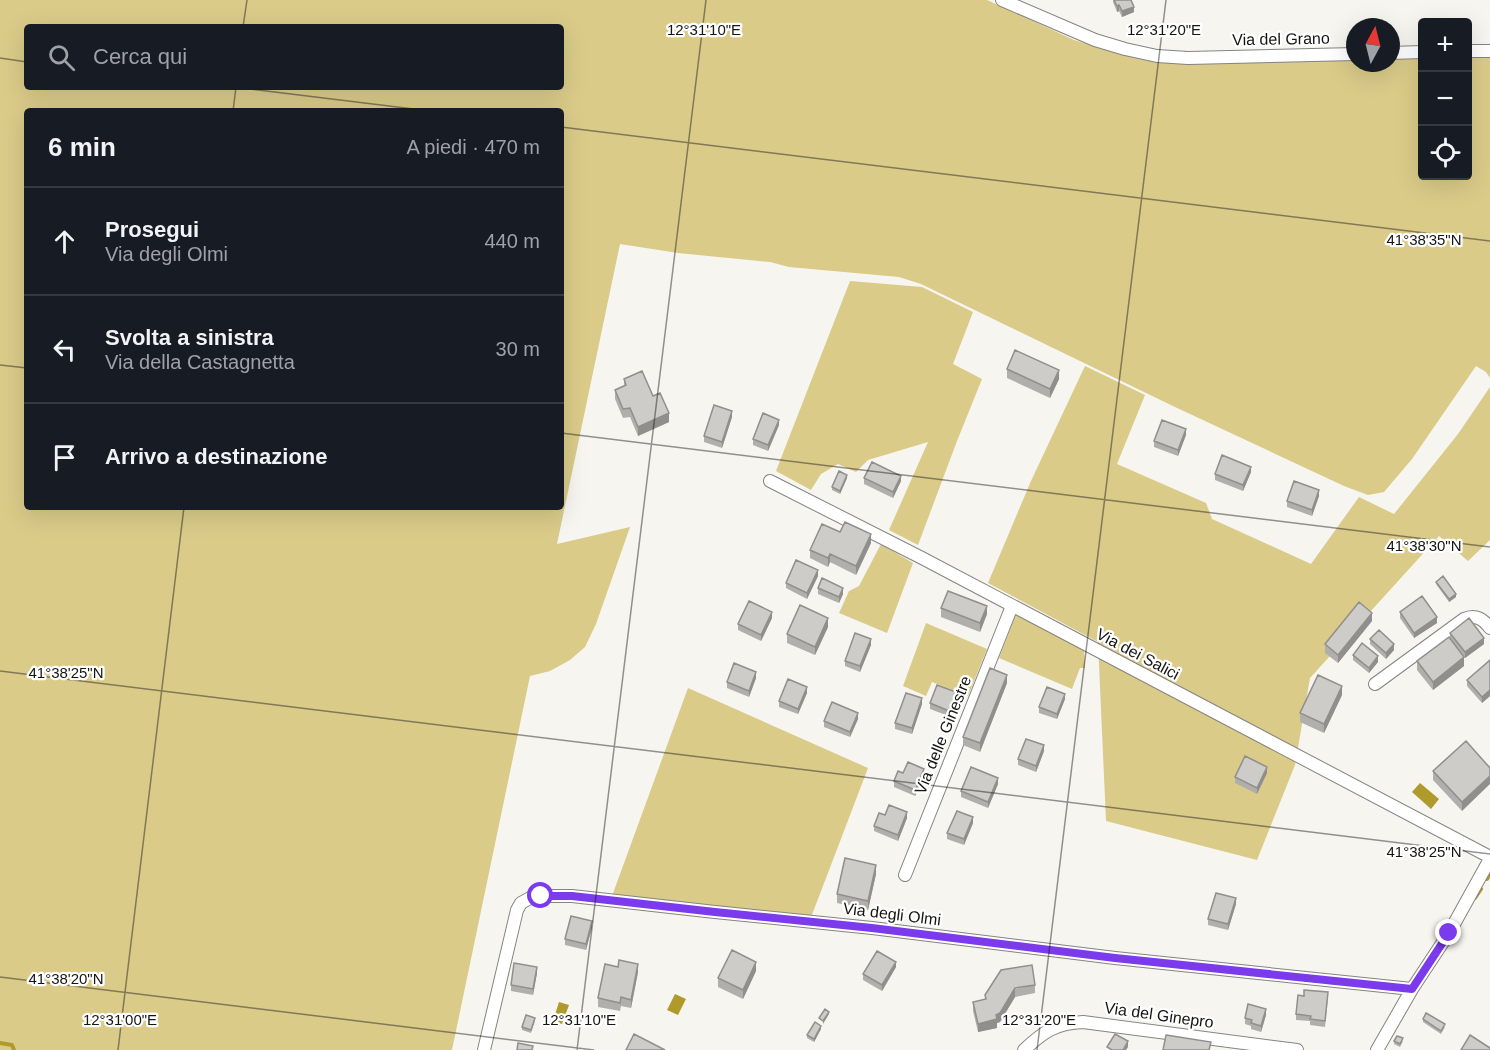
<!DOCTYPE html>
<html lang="it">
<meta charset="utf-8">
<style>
body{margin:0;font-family:Helvetica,sans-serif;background:#20242c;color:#f1f3f6}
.controls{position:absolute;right:18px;top:18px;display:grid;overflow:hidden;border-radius:6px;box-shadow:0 6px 24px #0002}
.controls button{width:54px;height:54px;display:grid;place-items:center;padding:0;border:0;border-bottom:2px solid #363941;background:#171b24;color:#f1f3f6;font:30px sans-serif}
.compass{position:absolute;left:1346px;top:18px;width:54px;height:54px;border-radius:50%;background:#171b24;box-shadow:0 6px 24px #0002;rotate:7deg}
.stop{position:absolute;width:18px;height:18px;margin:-14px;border:4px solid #7c3aed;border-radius:50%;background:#fff}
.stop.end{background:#7c3aed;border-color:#fff;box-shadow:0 2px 6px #0008}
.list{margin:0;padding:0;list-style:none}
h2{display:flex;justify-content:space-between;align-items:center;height:78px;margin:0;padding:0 24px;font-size:26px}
h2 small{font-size:20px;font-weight:400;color:#9ea1a6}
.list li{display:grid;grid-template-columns:39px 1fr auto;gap:18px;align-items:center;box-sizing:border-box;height:108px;padding:0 24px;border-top:2px solid #363941}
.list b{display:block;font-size:22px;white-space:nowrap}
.list p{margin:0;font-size:20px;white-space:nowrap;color:#9ea1a6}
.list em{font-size:20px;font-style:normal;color:#9ea1a6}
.icon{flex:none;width:33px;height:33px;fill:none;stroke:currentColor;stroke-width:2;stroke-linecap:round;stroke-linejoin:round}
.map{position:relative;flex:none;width:1490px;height:1050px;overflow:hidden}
.search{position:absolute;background:#171b24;box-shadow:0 6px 24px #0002;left:24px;top:24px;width:540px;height:66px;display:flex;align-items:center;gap:15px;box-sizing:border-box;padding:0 21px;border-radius:6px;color:#9ea1a6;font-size:22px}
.panel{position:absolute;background:#171b24;box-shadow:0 6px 24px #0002;left:24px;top:108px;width:540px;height:402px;border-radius:6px}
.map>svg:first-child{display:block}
</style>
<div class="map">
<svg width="1490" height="1050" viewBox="0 0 1490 1050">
<rect width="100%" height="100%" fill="#f6f5f0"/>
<path fill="#dacb89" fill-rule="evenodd" d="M0,0H987L1074,40L1112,51L1355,58V63H1391V57H1422V176H1468V56L1490,55V378L1486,372L1476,366L1412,459L1384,492L1368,495L1344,486L1175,407L921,284L899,277L789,267L770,262L678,253L620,244L557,544L630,527L596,624L585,647L570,660L550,671L530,676L452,1050H0ZM27,27H561V87H27ZM27,111H561V507H27Z
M850,281L922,287L973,312L953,364L982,379L957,441L918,545L889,530L928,442L868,460L856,472L838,464L821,474L811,490L776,471Z
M1085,366L1145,395L1117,464L1206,503L1212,519L1311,564L1359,497L1394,514L1458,434L1490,387V540L1468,561L1439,536L1310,678L1295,765L1257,860L1106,821L1098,642L988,583L1031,481Z
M881,544L913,563L887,633L839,613L849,591L859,586Z
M1016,614L1084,650L1085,668H1080L1072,689L999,658Z
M926,623L987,649L968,696L932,682L926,696L903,686Z
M688,688L868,768L810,920L612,896Z"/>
<path fill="#b09a2c" d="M1420,783L1439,799L1431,809L1412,792Z
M675,994L686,999L678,1015L667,1010Z
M559,1002L569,1005L562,1024L553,1021Z"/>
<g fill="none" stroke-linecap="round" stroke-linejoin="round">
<path stroke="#b09a2c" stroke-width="4" d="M1487,879L1490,874
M1475,898L1481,889
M0,1043L12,1045L14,1050"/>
<defs>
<path id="street" d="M1002,0L1095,40L1125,49L1157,56L1188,58L1355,54
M1468,51H1490
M1391,53L1422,52
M770,481L922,558L1490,857
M1375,684L1464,619C1476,614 1483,619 1490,628
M905,875L1012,606
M484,1050L517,910L521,903L530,898L541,896H572L715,912L872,928L1115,958L1412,989
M1024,1050C1043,1032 1056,1023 1083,1022L1297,1050
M1377,1050L1412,989L1449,933L1490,859"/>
</defs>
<use href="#street" stroke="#858480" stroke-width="14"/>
<use href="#street" stroke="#fff" stroke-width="12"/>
</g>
<path fill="#b0afac" d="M1113,0H1131L1134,12L1122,17L1119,11L1117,12L1113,2Z
M1007,369L1059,379L1050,398L1007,378Z
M624,379L653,396L669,422L638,436L630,417L623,418L615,399V390L624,386Z
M732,417L722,448L704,442V436Z
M779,425L768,451L753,445V439Z
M1186,435L1178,456L1154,447V441Z
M1251,472L1243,491L1215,480V474Z
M847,478L840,494L832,490V487Z
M864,478L901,481L893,498L864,484Z
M1319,496L1312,516L1287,507V501Z
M840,532L871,543L856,575L830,562L828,567L810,558V550Z
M818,576L807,599L786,588V583Z
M1436,582L1456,597L1449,602L1436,584Z
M818,588L843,594L839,603L818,594Z
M941,608L987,614L980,632L941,617Z
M1400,612L1437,623L1414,638L1400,618Z
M772,618L761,641L738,630V624Z
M1372,621L1338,663L1325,653V644Z
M828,627L815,655L787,643V634Z
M1450,633L1484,644L1465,658L1450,639Z
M1370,639L1394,650L1386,659L1370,644Z
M871,645L860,672L845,666V661Z
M1353,655L1378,662L1369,673L1353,660Z
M1490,660V696L1482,703L1467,686V680Z
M1417,661L1464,666L1433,690L1417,670Z
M756,678L749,697L727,688V682Z
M1007,683L980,752L963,745V737Z
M807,693L798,714L779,707V701Z
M1342,695L1324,733L1300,722V713Z
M1065,699L1057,719L1039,713V707Z
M961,700L954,718L930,709V703Z
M922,704L912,734L895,729V723Z
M858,719L850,737L824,727V721Z
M1466,741L1462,811L1433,780V771Z
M1044,751L1036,772L1018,765V759Z
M903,773L924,775L915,796L894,787V781Z
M1267,773L1257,794L1235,783V777Z
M998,784L988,808L961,797V791Z
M885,815L907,818L898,841L874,831V826Z
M973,823L964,845L947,839V833Z
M876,874L868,910L837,903V894Z
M1236,904L1228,930L1208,925V919Z
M592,927L586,950L565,945V939Z
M896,967L882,991L863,980V974Z
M756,971L743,999L718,987V978Z
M638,972L631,1008L621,1006L620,1011L598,1007V998Z
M537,973L533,995L511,991V985Z
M1035,985V993L1015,997L1000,1022L997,1023V1028L978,1032L973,1011V1002L985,999V995Z
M1328,998L1325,1027L1310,1025V1021L1296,1020V1014Z
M1266,1015L1261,1032L1251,1029V1026L1245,1024V1018Z
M1423,1019L1445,1027L1441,1034L1423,1022Z
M535,1021L531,1033L522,1030V1027Z
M821,1029L814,1042L807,1038V1035Z
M1394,1041H1403L1400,1047L1394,1044Z"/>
<path fill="#908f8c" d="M1119,5V11L1117,12V6Z
M1134,7V12L1122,17V11Z
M1059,370V379L1050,398V389Z
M732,411V417L722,448V442Z
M669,413V422L638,436V427Z
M779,420V425L768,451V445Z
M1186,429V435L1178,456V450Z
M1251,467V472L1243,491V485Z
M847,475V478L840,494V491Z
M901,476V481L893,498V492Z
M1319,490V496L1312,516V510Z
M871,534V543L856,575V566Z
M830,554V562L828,567V558Z
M818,570V576L807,599V593Z
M843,588V594L839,603V597Z
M1456,594V597L1449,602V599Z
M987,606V614L980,632V623Z
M772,612V618L761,641V635Z
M1372,613V621L1338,663V655Z
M1437,617V623L1414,638V633Z
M828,618V627L815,655V647Z
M1484,638V644L1465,658V652Z
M871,639V645L860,672V666Z
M1394,644V650L1386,659V653Z
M1378,656V662L1369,673V668Z
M1464,657V666L1433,690V682Z
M756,672V678L749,697V691Z
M1007,675V683L980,752V743Z
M1342,686V695L1324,733V724Z
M807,687V693L798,714V709Z
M1490,690V696L1482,703V697Z
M961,694V700L954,718V713Z
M1065,694V699L1057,719V714Z
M922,698V704L912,734V728Z
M858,713V719L850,737V732Z
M1044,745V751L1036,772V766Z
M1267,767V773L1257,794V788Z
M924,769V775L915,796V790Z
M1490,776V784L1462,811V802Z
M998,778V784L988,808V802Z
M907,812V818L898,841V835Z
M973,817V823L964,845V839Z
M876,865V874L868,910V901Z
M1236,898V904L1228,930V924Z
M592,921V927L586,950V944Z
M756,962V971L743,999V990Z
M896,962V967L882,991V985Z
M638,964V972L631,1008V1000Z
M537,967V973L533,995V989Z
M1015,988V997L1000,1022L997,1023V1028L978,1032V1024L996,1015Z
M1266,1009V1015L1261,1032V1026Z
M829,1012V1014L823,1024V1021Z
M821,1026V1029L814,1042V1039Z
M1128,1041V1047L1126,1050H1123Z"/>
<path fill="#cdccc8" stroke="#908f8c" stroke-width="1.5" d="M1114,0H1131L1134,7L1122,11L1119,5L1117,6Z
M1015,350L1059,370L1050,389L1007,369Z
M642,371L653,396L660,393L669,413L638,427L630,408L623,409L615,390L626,385L624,379Z
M714,405L732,411L722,442L704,436Z
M763,413L779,420L768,445L753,439Z
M1162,420L1186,429L1178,450L1154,441Z
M1222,455L1251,467L1243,485L1215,474Z
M872,462L901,476L893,492L864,478Z
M839,471L847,475L840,491L832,487Z
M1294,481L1319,490L1312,510L1287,501Z
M845,522L871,534L856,566L830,554L828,558L810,550L822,524L840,532Z
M796,560L818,570L807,593L786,583Z
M1443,576L1456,594L1449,599L1436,582Z
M822,578L843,588L839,597L818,588Z
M948,591L987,606L980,623L941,608Z
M1422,596L1437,617L1414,633L1400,612Z
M749,601L772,612L761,635L738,624Z
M1359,602L1372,613L1338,655L1325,644Z
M800,605L828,618L815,647L787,634Z
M1469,618L1484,638L1465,652L1450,633Z
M1379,630L1394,644L1386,653L1370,639Z
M855,633L871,639L860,666L845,661Z
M1449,637L1464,657L1433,682L1417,661Z
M1362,643L1378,656L1369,668L1353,655Z
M1490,660V690L1482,697L1467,680Z
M734,663L756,672L749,691L727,682Z
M990,668L1007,675L980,743L963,737Z
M1318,675L1342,686L1324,724L1300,713Z
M788,679L807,687L798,709L779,701Z
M937,685L961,694L954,713L930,703Z
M1047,687L1065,694L1057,714L1039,707Z
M906,693L922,698L912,728L895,723Z
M832,702L858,713L850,732L824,721Z
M1026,739L1044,745L1036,766L1018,759Z
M1466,741L1490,768V776L1462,802L1433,771Z
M1245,756L1267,767L1257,788L1235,777Z
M908,762L924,769L915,790L894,781L898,771L903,773Z
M971,767L998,778L988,802L961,791Z
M889,805L907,812L898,835L874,826L879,813L885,815Z
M957,811L973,817L964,839L947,833Z
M845,858L876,865L868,901L837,894Z
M1216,893L1236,898L1228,924L1208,919Z
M571,916L592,921L586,944L565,939Z
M732,950L756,962L743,990L718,978Z
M877,951L896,962L882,985L863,974Z
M619,960L638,964L631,1000L621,997L620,1003L598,998L605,964L618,967Z
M514,963L537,967L533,989L511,985Z
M1032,965L1035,985L1015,988L1000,1013L996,1015L997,1019L978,1024L973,1002L986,999L985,995L1001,970Z
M1304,990L1328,992L1325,1021L1310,1019L1311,1016L1296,1014L1298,995L1304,996Z
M1248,1004L1266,1009L1261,1026L1251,1023L1252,1020L1245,1018Z
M825,1009L829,1012L823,1021L819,1018Z
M1426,1013L1445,1024L1441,1031L1423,1019Z
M526,1015L535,1018L531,1030L522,1027Z
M815,1022L821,1026L814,1039L807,1035Z
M634,1034L665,1050H626Z
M1115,1034L1128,1041L1123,1050H1112L1107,1047Z
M1166,1035L1211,1042L1209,1050H1163Z
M1470,1035L1490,1048V1050H1461Z
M1397,1036L1403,1038L1400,1044L1394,1041Z
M518,1043L533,1046L532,1050H517Z"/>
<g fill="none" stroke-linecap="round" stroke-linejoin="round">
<path stroke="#7c3aed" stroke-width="8" d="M541,896H572L715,912L872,928L1115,958L1412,989L1449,933"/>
</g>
<path fill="none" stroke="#151513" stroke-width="1.5" stroke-opacity="0.45" d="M243,27L247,0M0,58L27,62M234,87L430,111M233,111L236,87M561,127L1490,241M0,365L27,368M561,433L1490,547M0,671L1490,854M0,977L594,1050M118,1050L184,507M577,1050L706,0M1037,1050L1166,0"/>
<g text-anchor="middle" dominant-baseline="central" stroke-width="4.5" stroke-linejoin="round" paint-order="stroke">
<g font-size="16" fill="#151513" stroke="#fff">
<text transform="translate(1281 39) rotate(-1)">Via del Grano</text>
<text transform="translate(1138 654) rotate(28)">Via dei Salici</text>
<text transform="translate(943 735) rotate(-68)">Via delle Ginestre</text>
<text transform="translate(892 914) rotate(7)">Via degli Olmi</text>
<text transform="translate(1159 1015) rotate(8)">Via del Ginepro</text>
</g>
</g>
<g font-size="15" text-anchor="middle" fill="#151513" stroke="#fff" stroke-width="4.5" stroke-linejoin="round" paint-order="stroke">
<text x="704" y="35">12°31'10"E</text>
<text x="1164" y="35">12°31'20"E</text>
<text x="1424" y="245">41°38'35"N</text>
<text x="1424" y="551">41°38'30"N</text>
<text x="66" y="678">41°38'25"N</text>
<text x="1424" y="857">41°38'25"N</text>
<text x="66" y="984">41°38'20"N</text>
<text x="120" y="1025">12°31'00"E</text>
<text x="579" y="1025">12°31'10"E</text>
<text x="1039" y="1025">12°31'20"E</text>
</g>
</svg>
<div class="controls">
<button>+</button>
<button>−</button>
<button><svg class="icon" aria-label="locate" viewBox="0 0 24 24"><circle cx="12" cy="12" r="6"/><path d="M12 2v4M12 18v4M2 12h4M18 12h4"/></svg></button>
</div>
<svg class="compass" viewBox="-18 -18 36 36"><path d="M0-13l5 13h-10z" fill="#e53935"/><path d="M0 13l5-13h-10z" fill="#9ea1a6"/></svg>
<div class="stop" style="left:541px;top:896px"></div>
<div class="stop end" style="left:1449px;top:933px"></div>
<div class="search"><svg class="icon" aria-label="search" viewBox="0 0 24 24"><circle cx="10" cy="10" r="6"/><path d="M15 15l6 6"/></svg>Cerca qui</div>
<section class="panel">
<h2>6 min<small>A piedi · 470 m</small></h2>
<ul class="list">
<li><svg class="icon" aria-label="ahead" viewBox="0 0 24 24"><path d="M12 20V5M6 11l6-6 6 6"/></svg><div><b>Prosegui</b><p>Via degli Olmi</p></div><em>440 m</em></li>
<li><svg class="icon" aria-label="left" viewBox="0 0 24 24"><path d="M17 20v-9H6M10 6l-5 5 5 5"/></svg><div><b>Svolta a sinistra</b><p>Via della Castagnetta</p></div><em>30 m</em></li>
<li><svg class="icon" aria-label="arrive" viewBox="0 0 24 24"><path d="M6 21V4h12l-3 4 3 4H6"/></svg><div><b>Arrivo a destinazione</b></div></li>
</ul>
</section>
</div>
